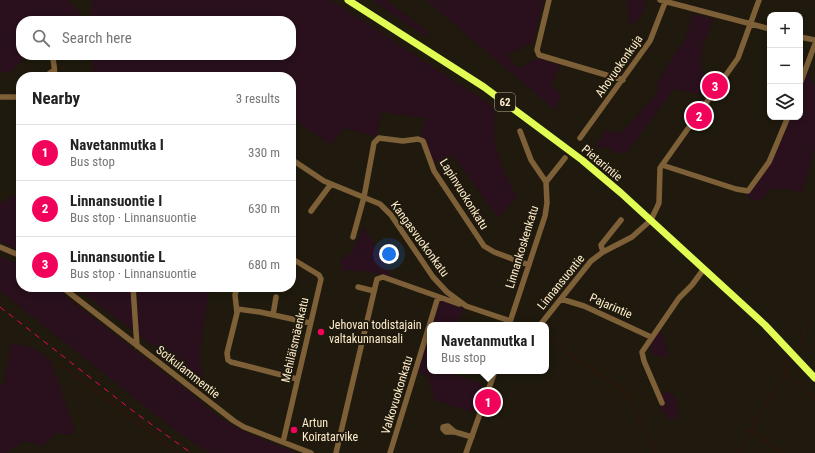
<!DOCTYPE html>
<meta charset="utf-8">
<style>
body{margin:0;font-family:"Roboto Condensed",sans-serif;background:#f2f2f2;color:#222}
.controls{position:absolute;right:12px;top:12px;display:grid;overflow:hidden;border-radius:8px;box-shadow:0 2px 6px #0003}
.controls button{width:36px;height:36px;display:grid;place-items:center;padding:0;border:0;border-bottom:1px solid #e0e0e0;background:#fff;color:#222;font:20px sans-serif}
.you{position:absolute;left:389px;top:254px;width:14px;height:14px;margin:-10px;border:3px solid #fff;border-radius:50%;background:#1a73e8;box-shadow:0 0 0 6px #1a73e833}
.badge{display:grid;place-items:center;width:26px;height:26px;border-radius:50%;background:#f2035b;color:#fff;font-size:13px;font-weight:700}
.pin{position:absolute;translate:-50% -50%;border:2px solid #fff;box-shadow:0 1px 4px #0006}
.popup{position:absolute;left:427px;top:322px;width:122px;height:52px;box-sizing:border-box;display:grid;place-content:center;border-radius:8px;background:#fff;filter:drop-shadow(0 1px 3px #0005);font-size:13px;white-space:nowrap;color:#767676}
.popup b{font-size:15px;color:#222}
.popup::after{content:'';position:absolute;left:50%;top:100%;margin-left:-8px;border:8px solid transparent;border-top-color:#fff}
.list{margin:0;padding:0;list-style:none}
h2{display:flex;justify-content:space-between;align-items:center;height:52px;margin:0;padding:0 16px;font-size:17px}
h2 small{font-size:13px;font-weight:400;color:#767676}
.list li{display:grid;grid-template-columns:26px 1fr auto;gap:12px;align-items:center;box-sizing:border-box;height:56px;padding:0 16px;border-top:1px solid #e0e0e0}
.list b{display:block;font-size:15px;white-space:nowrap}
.list p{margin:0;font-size:13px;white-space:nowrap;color:#767676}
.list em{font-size:13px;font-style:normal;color:#767676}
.icon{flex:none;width:22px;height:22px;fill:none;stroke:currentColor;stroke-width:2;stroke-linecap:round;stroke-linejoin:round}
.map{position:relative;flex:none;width:815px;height:453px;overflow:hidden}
.search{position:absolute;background:#fff;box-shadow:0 2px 6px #0003;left:16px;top:16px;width:280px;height:44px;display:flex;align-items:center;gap:10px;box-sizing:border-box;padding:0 14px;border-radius:16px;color:#767676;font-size:15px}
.panel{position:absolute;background:#fff;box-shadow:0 2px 6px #0003;left:16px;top:72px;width:280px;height:220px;border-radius:16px}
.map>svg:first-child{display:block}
</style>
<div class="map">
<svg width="815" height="453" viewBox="0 0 815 453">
<rect width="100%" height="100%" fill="#1f1a0d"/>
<path fill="#29101c" d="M0,0H67L80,12L81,21H21V55H29L10,72H0Z
M94,0H331L494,107L495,143L504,172L517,198L498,217L452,155L433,165L421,136L425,118L382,112L376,137L343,128L332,145L291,118V77H91L93,67L92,55H291V21H90L92,2Z
M372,0H386L427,31L429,39Z
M426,0H544L533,43L507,55L518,68L538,58L560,66L551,86L562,95L555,110Z
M627,0L647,1L639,20L629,25Z
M693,14L714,19L702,47L701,68L708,83L700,95L674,89L627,152L617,154L609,148L595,147L605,130L621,133L657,94V82L686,37Z
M809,74L815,87V148L801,196L798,191L771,188L760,201L750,199L746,195C769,173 780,146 791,117H800V92L806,75Z
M21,185V250H19L0,242V203L16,195Z
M364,226L391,276C375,274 360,269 344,271L340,261L352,252Z
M0,256L21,265V287H54L198,399C224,427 262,439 297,453H210L175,430L0,291Z
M74,287H210L199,354L204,383Z
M439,300L464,308L458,325H432Z
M658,329L661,330L669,354L668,357C642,357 648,345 658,329Z
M430,332V371H443L482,384L473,413L434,400L428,376L418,373Z
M11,344L30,346L50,359L74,428L73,435L56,433L43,446L25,441L6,453H0V383L4,385Z
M665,392L672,393C677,400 680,407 678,416L672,420C662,415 660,408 659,397Z"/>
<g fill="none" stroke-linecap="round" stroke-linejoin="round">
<path stroke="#3b120a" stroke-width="1" d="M552,339L565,351L626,392L656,453
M800,346L806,328L815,318
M57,362L179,453
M786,373L815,399
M752,431V428L785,372L791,358
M738,453L750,431H752L781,453"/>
<path stroke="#7e6038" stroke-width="5.5" d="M549,0L537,50L539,55L623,80
M660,0L770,29
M800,37L815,40
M51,55C55,61 54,70 55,77
M45,77L51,72H53
M800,84L815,44
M0,97H21
M520,131L531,160L546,182
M580,138L650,41L666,0
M291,159L324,181L380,204L391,215L433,277L447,292L466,306L510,321
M662,165L736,189L748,191L769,162L788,117
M311,211L331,184
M353,237L364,197L374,143L379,138L403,141L418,139L423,141L434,171L484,246L494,252L529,265
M0,247L21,256
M603,252L601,245L621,220
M62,287L234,421L244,427L311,453
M133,287L137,346
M237,287L235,295L237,313L227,353L228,360L231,362L297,379
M358,287L374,291
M561,299L584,306L651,337
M237,309L260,312L310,323
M273,315L276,297
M509,325L545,216L547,203L546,182L565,158
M540,325L591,261L603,252L632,237L651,220L659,203L660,168L738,58L759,0
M662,403L644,361L642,352L679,298L692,285L703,270
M455,432L448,426L443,427V429L446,432H455L472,437
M283,442L321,279L319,275L291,258
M336,453L377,279L383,277L459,304
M390,453L438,297
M466,453L495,371"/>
<path stroke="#e1fd54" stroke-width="7" d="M348,0L484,87L582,160L621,193L765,325L815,378"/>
<path stroke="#f2035b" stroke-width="1" stroke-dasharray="6 5" stroke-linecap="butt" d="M0,307L133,411L191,453"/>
</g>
<g fill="#f2035b" stroke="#1f1a0d" stroke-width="1.5">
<circle cx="321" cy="332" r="4"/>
<circle cx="294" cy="430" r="4"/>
</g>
<g text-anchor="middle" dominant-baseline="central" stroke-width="4" stroke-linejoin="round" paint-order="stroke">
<rect fill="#1f1a0d" stroke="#bbae93" stroke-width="1" x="495" y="93" width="20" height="18" rx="3"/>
<g font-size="11" font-weight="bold" fill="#feedcc">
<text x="505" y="102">62</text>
</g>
<g font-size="12" fill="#feedcc" stroke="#1f1a0d">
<text transform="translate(619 66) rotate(-55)">Ahovuokonkuja</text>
<text transform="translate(602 163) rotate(40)">Pietarintie</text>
<text transform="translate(464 194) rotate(58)">Lapinvuokonkatu</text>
<text transform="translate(420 239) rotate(54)">Kangasvuokonkatu</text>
<text transform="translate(522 247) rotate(-73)">Linnankoskenkatu</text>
<text transform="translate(561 282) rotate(-51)">Linnansuontie</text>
<text transform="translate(611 306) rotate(24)">Pajarintie</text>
<text transform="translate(295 340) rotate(-77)">Mehiläismäenkatu</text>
<text transform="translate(188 372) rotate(38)">Sotkulammentie</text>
<text transform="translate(397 395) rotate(-73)">Valkovuokonkatu</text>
</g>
<g font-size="12" fill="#feedcc" stroke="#1f1a0d" text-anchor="start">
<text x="329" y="325">Jehovan todistajain<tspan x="329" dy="14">valtakunnansali</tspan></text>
<text x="302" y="423">Artun<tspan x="302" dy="14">Koiratarvike</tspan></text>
</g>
</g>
</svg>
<div class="controls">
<button>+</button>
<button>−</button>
<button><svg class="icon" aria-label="layers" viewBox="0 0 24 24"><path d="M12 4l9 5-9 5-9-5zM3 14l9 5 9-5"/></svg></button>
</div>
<div class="you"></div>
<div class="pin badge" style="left:488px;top:402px">1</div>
<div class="popup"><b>Navetanmutka I</b>Bus stop</div>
<div class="pin badge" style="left:699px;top:116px">2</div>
<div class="pin badge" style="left:715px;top:86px">3</div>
<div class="search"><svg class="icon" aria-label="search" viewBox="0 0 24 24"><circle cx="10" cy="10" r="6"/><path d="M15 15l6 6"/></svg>Search here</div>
<section class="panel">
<h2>Nearby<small>3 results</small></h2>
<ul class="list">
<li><span class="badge">1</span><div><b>Navetanmutka I</b><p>Bus stop</p></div><em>330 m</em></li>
<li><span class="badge">2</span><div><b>Linnansuontie I</b><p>Bus stop · Linnansuontie</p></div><em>630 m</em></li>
<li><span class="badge">3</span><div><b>Linnansuontie L</b><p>Bus stop · Linnansuontie</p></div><em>680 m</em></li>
</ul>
</section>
</div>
